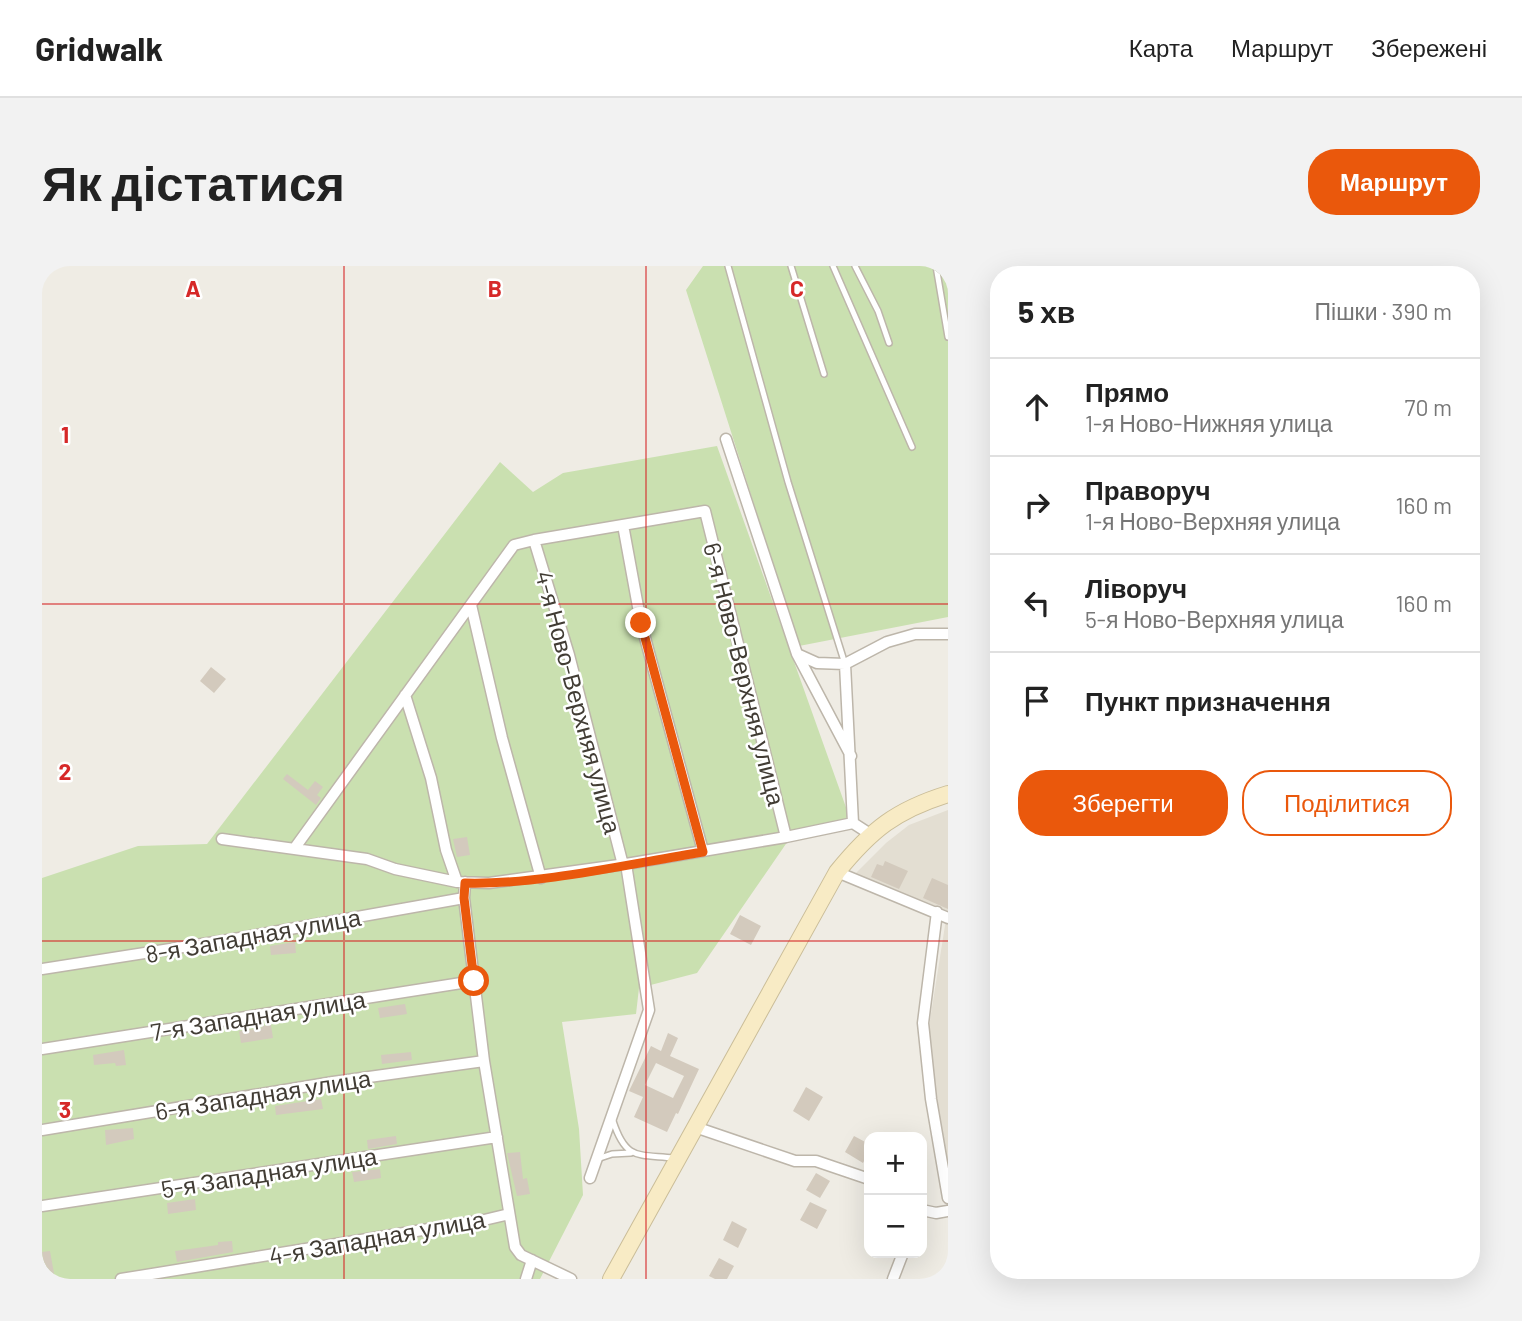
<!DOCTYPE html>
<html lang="uk">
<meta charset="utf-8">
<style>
body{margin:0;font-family:Barlow,sans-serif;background:#f2f2f2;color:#222}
.controls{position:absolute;right:21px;bottom:21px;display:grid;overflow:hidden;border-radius:14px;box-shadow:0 7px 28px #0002}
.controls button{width:63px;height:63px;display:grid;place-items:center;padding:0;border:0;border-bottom:2px solid #e0e0e0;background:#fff;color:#222;font:35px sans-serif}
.stop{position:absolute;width:21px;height:21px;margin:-16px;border:5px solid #ea580c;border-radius:50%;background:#fff}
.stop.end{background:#ea580c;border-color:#fff;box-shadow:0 2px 7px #0008}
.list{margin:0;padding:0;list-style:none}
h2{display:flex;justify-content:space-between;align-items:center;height:91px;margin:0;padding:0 28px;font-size:30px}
h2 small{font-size:23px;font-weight:400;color:#767676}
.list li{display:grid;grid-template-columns:46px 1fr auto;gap:21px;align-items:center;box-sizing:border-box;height:98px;padding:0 28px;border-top:2px solid #e0e0e0}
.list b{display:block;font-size:26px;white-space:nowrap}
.list p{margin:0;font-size:23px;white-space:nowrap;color:#767676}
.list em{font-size:23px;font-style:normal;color:#767676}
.actions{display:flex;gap:14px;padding:21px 28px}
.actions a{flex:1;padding:16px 0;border:2px solid #ea580c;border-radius:28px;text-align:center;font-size:24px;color:#ea580c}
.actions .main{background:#ea580c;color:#fff}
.icon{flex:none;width:38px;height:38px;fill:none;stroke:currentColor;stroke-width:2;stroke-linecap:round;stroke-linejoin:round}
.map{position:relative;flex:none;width:906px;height:1013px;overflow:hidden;border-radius:28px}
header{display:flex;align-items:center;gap:42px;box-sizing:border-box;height:98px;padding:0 35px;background:#fff;border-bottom:2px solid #e0e0e0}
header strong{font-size:33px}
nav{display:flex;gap:38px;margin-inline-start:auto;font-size:24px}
.intro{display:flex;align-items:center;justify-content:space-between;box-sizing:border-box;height:168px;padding:0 42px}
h1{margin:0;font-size:49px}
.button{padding:18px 32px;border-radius:28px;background:#ea580c;color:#fff;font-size:24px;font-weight:700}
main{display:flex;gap:42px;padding:0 42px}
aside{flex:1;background:#fff;border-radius:28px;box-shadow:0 7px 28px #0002}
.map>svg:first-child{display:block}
</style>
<header>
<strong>Gridwalk</strong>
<nav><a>Карта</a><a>Маршрут</a><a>Збережені</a></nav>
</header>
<div class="intro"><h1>Як дістатися</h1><a class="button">Маршрут</a></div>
<main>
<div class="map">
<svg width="906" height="1013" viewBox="0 0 906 1013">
<rect width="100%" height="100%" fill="#efece4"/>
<path fill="#e3ded2" d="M906,544V912L885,773L905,647L812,609L844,577L867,559Z"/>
<path fill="#cae0b0" d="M661,0H906V351L757,380L644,24Z
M675,180L806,547L802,559L748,572L655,707L597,722L594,748L520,756L537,863L541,929L498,1013H0V612L96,580L165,578L458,196L491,226L521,207Z"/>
<path fill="#d3cabd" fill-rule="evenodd" d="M169,401L184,413L172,427L158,415Z
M245,508L266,524L273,515L281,521L275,529L279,532L274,539L241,513Z
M425,571L428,589L415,591L411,573Z
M843,595L866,605L857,623L829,611L835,598L841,600Z
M890,612L906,619V643L881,632Z
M698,649L719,660L709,679L688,668Z
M253,676L254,687L229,689L228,680Z
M363,738L365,748L338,752L336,742Z
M229,759L231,772L199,777L197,765L220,762V760Z
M626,767L636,772L628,790L657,803L636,848L634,847L625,866L592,851L601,831L587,825L609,780L619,785ZM614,797L642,810L631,832L603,819Z
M82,784L84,799L74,800L73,797L52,799L51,789Z
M369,786L370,794L340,798L339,789Z
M764,821L781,831L767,855L751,845Z
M279,833L281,843L234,849L233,840Z
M91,862L92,873L64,879L63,864Z
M354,870L355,878L326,883L325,874Z
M812,870L827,878V885L821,897L803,886Z
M478,886L481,913L485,912L488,928L475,930L465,887Z
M338,903L339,912L312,916L310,906Z
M774,907L788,915L778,932L764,924Z
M153,933L154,944L126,948L125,937Z
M768,936L785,944L775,963L758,954Z
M690,955L705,963L696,982L681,974Z
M190,975L191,986L135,996L133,985L176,979V976Z
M8,985L13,1013H2L0,986Z
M677,992L692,1000L685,1013H673L667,1010Z"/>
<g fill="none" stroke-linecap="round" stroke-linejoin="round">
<defs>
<path id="lane" d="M686,0L746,216L803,398
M749,0L782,108
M791,0L870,181
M813,0L836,45L847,77
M894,0L906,71
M571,855C584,895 596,888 632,892
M555,893L570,888L589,887"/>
<path id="street" d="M684,173L755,388L809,490
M581,259L599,357L661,585
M492,274L527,389L581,599
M429,339L460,472L499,612
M755,388L775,397L803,398L845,376L873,368H906
M803,398L811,557
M363,429L389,512L404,584L415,616
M180,573L325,593L353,603L415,616L447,617L584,598L744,571L811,557L828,568
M252,583L472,279L492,274L663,245L744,571
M795,606L906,652
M423,616L422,632L442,795L473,981L479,989L529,1013
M895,646L881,757L889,833L906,932
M0,703L192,673L422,632
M0,783L432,715
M653,861L753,895H774L827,913
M0,864L291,816L442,795
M548,912L607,744L584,598
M0,940L455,871
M880,944L894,947L906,945
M79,1013L442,954L467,948
M484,1013L490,994
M851,1013L861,987"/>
<path id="secondary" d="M569,1013L795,606C829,564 854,544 906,528"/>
</defs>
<use href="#lane" stroke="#bdb6aa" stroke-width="8"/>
<use href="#street" stroke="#bdb6aa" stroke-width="13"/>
<use href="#secondary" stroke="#cabd98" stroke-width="18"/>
<use href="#lane" stroke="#fff" stroke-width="5"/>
<use href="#street" stroke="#fff" stroke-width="10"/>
<use href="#secondary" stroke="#f8ebc5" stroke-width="16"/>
</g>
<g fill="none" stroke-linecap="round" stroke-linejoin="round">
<path stroke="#ea580c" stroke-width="9" d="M432,715L422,632L423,617C498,619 586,598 661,586L599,357"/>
</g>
<path fill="none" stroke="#d62828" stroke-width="2" stroke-opacity="0.55" d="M302,0V1013M604,0V1013M0,338H906M0,675H906"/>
<g text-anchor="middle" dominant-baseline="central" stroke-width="5" stroke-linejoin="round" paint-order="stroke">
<g font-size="24" fill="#413c34" stroke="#fff">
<text transform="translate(703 408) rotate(76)">6-я Ново-Верхняя улица</text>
<text transform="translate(537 436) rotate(75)">4-я Ново-Верхняя улица</text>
<text transform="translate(211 669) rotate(-10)">8-я Западная улица</text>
<text transform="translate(216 749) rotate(-9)">7-я Западная улица</text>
<text transform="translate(221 828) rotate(-9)">6-я Западная улица</text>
<text transform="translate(227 906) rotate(-9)">5-я Западная улица</text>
<text transform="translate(335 971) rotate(-10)">4-я Западная улица</text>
</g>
</g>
<g font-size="23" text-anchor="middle" font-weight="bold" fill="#d62828" stroke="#fff" stroke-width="5" stroke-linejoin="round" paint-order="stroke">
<text x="151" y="31">A</text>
<text x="453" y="31">B</text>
<text x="755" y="31">C</text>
<text x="23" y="177">1</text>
<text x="23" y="514">2</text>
<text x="23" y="852">3</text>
</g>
</svg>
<div class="controls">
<button>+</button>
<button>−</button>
</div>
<div class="stop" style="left:432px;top:715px"></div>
<div class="stop end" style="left:599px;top:357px"></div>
</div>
<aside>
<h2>5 хв<small>Пішки · 390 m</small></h2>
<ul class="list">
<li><svg class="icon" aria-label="ahead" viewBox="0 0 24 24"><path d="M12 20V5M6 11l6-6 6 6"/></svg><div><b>Прямо</b><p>1-я Ново-Нижняя улица</p></div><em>70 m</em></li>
<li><svg class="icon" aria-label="right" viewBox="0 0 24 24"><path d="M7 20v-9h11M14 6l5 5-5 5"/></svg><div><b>Праворуч</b><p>1-я Ново-Верхняя улица</p></div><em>160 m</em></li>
<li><svg class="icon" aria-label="left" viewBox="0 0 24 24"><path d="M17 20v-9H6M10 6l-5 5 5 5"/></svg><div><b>Ліворуч</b><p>5-я Ново-Верхняя улица</p></div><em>160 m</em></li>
<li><svg class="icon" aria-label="arrive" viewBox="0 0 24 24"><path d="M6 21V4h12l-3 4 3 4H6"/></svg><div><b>Пункт призначення</b></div></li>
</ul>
<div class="actions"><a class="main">Зберегти</a><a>Поділитися</a></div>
</aside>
</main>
